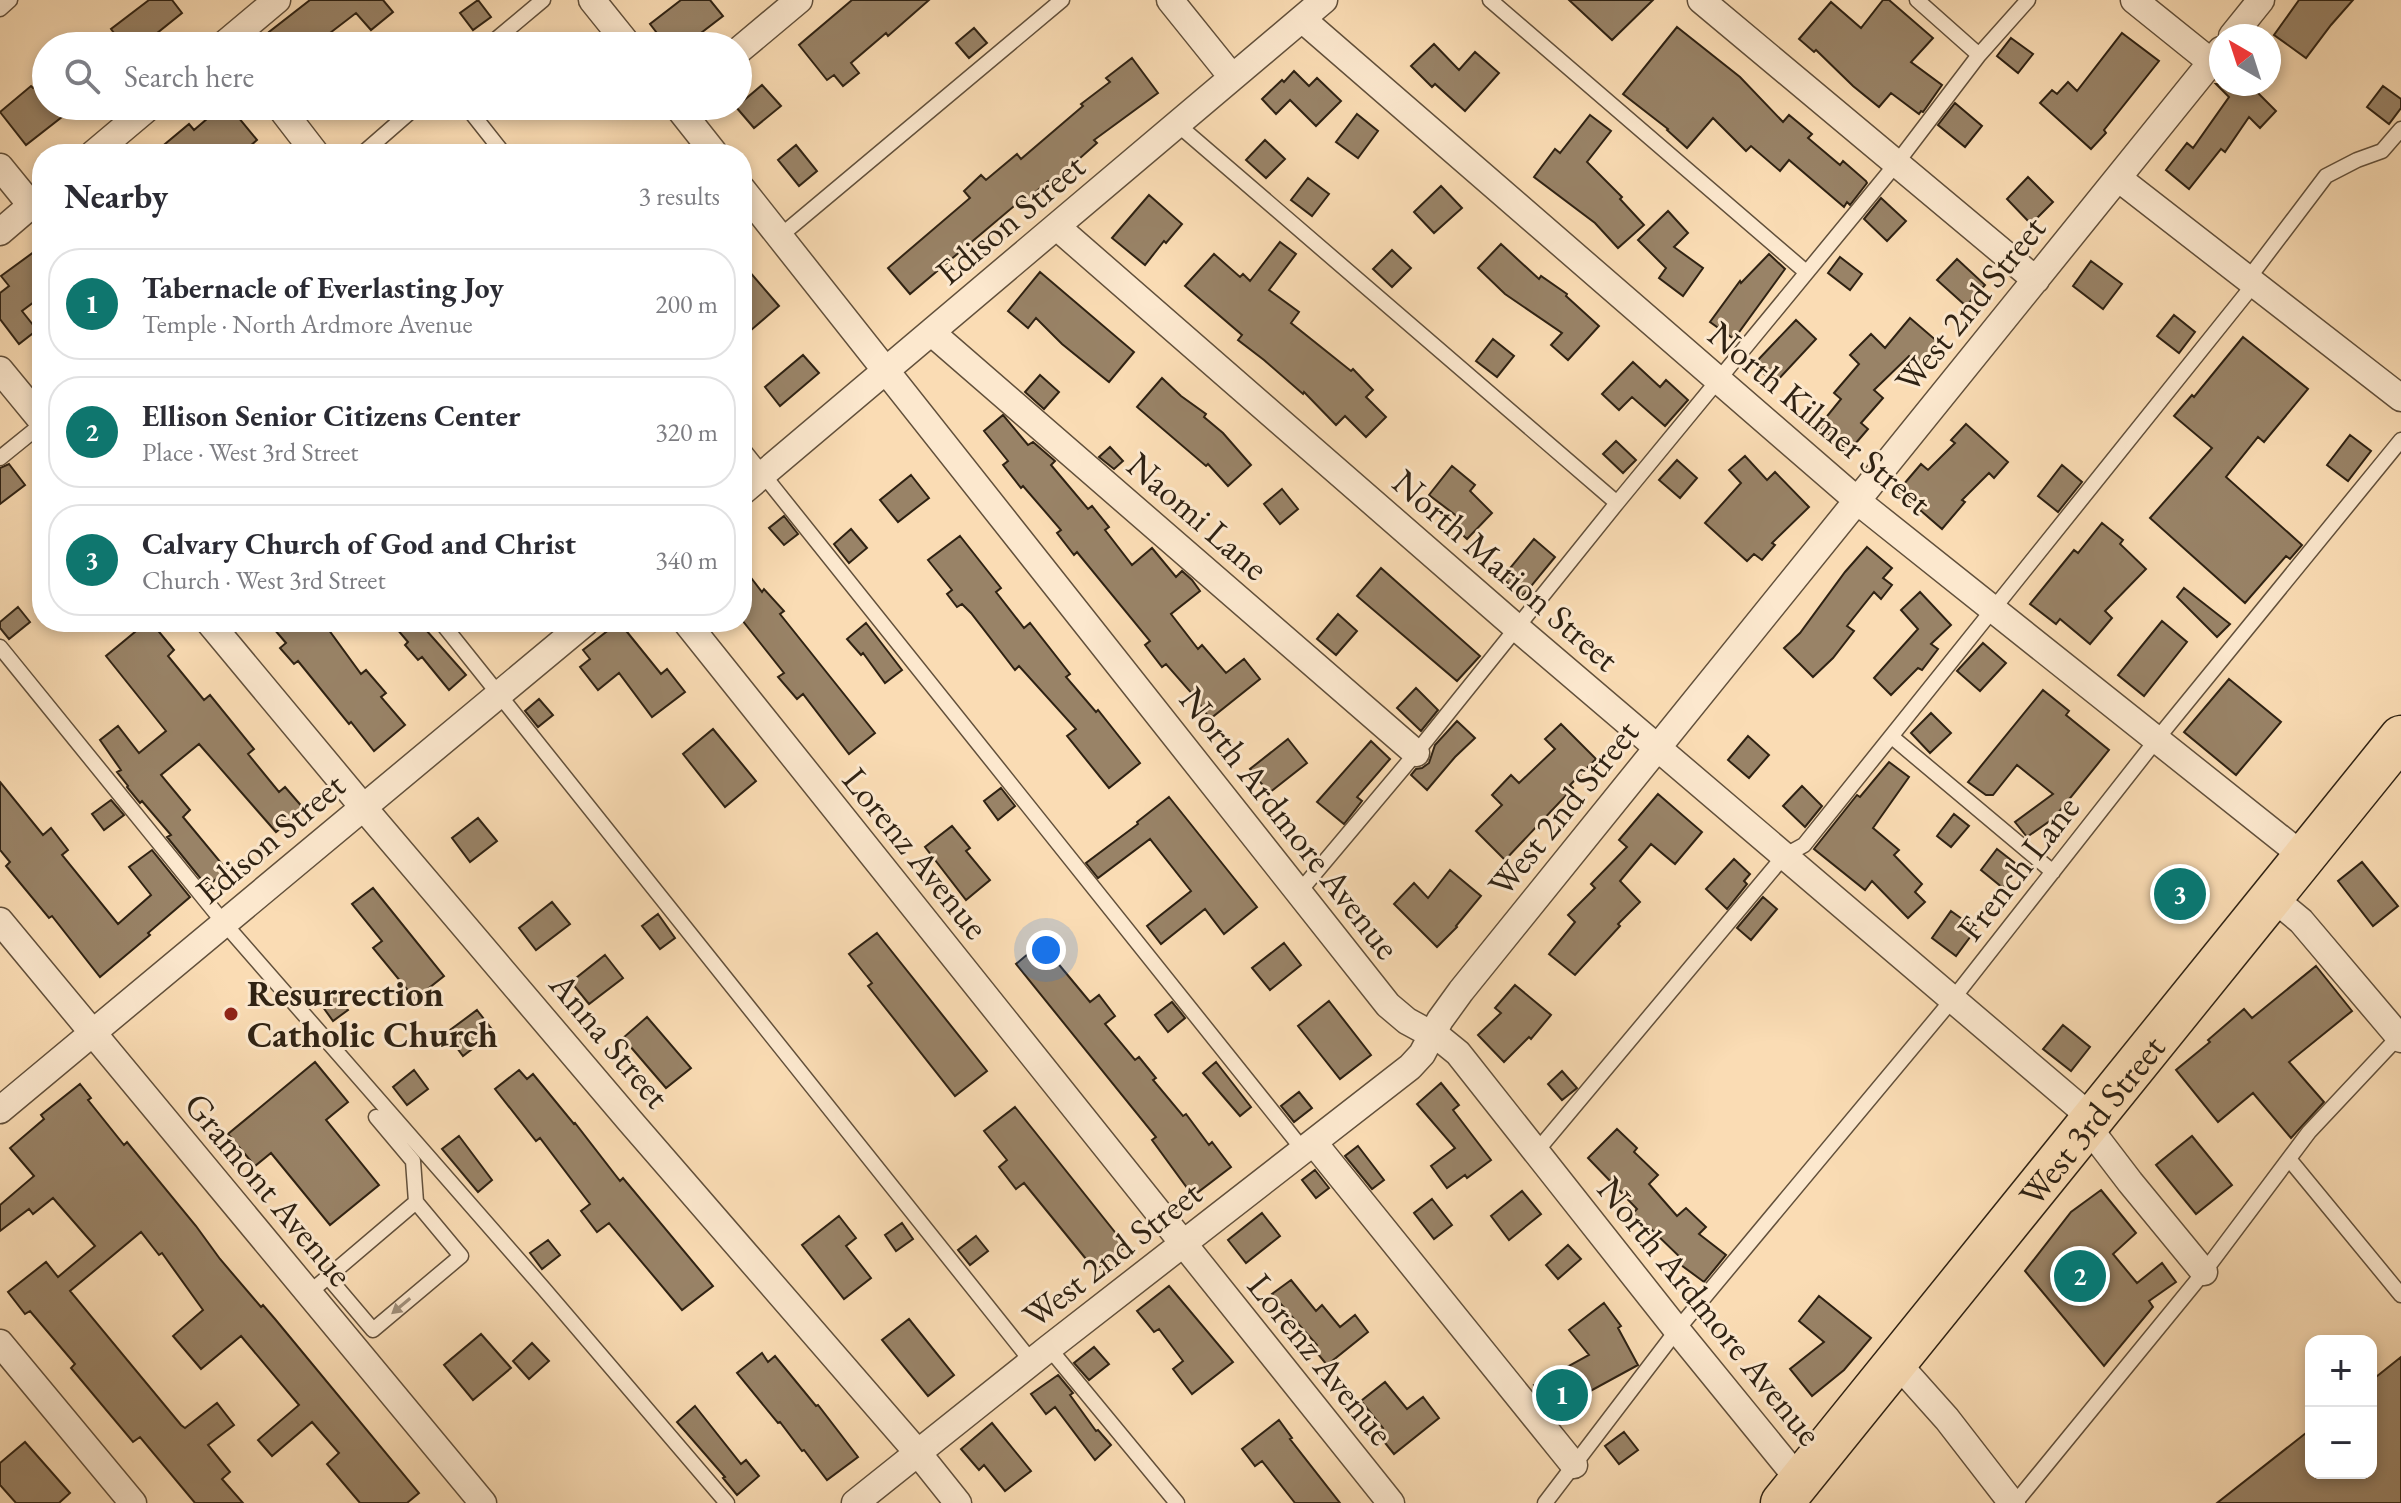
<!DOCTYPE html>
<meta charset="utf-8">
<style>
body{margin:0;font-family:"EB Garamond",serif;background:#f7f7f7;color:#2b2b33}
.controls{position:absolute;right:24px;bottom:24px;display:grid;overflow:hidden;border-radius:16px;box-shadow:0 4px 12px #0003}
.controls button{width:72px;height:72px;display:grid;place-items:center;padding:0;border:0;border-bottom:2px solid #e1e1e2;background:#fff;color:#2b2b33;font:40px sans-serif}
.compass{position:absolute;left:2209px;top:24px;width:72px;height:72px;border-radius:50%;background:#fff;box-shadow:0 4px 12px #0003;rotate:321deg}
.you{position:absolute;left:1046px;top:950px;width:28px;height:28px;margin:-20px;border:6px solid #fff;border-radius:50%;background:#1a73e8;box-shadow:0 0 0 12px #1a73e833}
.badge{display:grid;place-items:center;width:52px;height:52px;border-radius:50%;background:#0f766e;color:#fff;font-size:26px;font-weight:700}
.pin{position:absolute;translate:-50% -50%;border:4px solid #fff;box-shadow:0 2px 8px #0006}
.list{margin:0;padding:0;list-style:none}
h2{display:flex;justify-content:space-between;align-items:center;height:104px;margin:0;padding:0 32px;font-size:34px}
h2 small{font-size:26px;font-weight:400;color:#7c7c81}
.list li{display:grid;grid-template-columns:52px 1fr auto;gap:24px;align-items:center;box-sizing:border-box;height:112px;margin:0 16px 16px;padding:0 16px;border:2px solid #e1e1e2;border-radius:32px}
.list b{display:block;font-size:30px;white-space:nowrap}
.list p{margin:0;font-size:26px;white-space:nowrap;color:#7c7c81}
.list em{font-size:26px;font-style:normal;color:#7c7c81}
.icon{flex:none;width:44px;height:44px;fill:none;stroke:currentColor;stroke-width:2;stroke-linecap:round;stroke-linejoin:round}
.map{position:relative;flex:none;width:2401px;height:1503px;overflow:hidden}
.search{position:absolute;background:#fff;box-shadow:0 4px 12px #0003;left:32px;top:32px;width:720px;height:88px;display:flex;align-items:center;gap:20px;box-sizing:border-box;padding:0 28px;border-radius:44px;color:#7c7c81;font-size:30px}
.panel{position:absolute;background:#fff;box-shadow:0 4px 12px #0003;left:32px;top:144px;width:720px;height:488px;border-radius:32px}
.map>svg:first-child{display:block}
</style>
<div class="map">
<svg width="2401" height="1503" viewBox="0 0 2401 1503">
<rect width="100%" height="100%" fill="#fadcb4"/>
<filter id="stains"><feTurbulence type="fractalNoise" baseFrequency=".0025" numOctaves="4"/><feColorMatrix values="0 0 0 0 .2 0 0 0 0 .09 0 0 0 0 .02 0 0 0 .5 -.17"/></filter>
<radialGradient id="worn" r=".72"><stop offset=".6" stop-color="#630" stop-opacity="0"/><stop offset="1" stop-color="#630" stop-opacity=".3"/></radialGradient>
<path fill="#998367" stroke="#2f2213" stroke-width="2" d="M149,0H172L182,13L151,38L157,46H124L111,29Z
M310,0H383L393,12L371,30L356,13L313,46H280L269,32Z
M478,0L491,17L473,30L460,13Z
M681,0H710L723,16L684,46H667L650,24Z
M852,0H929L888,36L886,33L851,63L859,73L843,86L834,75L827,80L799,45Z
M1569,0H1653L1612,40Z
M1883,0H1889L1933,38L1911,62L1942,85L1923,112L1921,111L1919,114L1891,93L1879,107L1853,86L1816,50L1814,52L1799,39L1831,2L1861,28Z
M2299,0H2353L2331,25L2306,58L2274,35Z
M1677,27L1740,77L1783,122L1789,115L1812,134L1808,138L1840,165L1843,161L1866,181L1867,183L1850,205L1847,202L1844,207L1789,160L1780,171L1751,146L1746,151L1713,118L1687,148L1667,130L1668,129L1623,94Z
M974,28L987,43L969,58L956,43Z
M2122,33L2159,61L2104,130L2106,133L2091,149L2040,103L2052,90L2057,94L2068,82L2077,91Z
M2011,38L2033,54L2018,73L1997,56Z
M1434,44L1459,70L1475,52L1499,73L1465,111L1435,84L1432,87L1411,66Z
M1132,58L1158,93L1094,140L1097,143L1051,184L1048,181L1022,204L1020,201L910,294L888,268L970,198L964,191L981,175L986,180L1017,154L1021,159L1083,106L1081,104L1110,82L1106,78Z
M1294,71L1309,86L1317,78L1341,101L1316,126L1290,100L1276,114L1262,99L1282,80L1284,82Z
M46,78V106H76L26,145L0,112L31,86L33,88Z
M2216,84H2249L2276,111L2260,128L2249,117L2225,152L2221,149L2189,189L2166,170L2187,143L2193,148L2229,97Z
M762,85L781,106L754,128L736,107Z
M2383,86L2401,99V108L2389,124L2367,107Z
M1955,103L1982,126L1965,147L1938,125Z
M222,106H229L257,140L241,154H153L189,124L194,130Z
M1357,114L1378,131L1358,158L1336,142Z
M1590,115L1611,131L1587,162L1622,197L1620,199L1644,225L1618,248L1595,223L1534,177L1555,149L1560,153Z
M1265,140L1285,159L1266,178L1246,160Z
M796,145L817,171L799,186L778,160Z
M2028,177L2053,202L2031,224L2007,199Z
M1308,178L1329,194L1312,216L1291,200Z
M1441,186L1462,208L1434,233L1414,212Z
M1149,195L1182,224L1166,243L1164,241L1145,265L1112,238Z
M1881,198L1906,221L1887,241L1864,219Z
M1668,211L1688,233L1674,247L1703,268L1683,296L1659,278L1666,268L1638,240Z
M1280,242L1296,254L1269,290L1299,312L1291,323L1351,371L1353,369L1373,390L1366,397L1386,417L1366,437L1345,416L1336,425L1304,392L1303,394L1264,360L1238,340L1242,335L1185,286L1214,254L1240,277L1243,274L1250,281Z
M1501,244L1539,279L1541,276L1567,294L1566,296L1599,326L1568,360L1551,345L1562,333L1505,294L1478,268Z
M42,246V296L22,311L37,330L19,344L0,319V293L9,286L1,276Z
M1392,250L1411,268L1392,287L1373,269Z
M1769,254L1785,269L1734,339L1710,322L1740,281L1741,283Z
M1840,257L1862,274L1850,290L1828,273Z
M1957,259L1985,285L1966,306L1937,280Z
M2091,261L2122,284L2103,309L2073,286Z
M742,263L779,306L750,331L742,323Z
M1040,272L1134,352L1109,382L1062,344L1036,318L1028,328L1008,311Z
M2174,315L2195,332L2179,353L2157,336Z
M1910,318L1938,342L1919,364L1909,356L1874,390L1883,398L1861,423L1868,429L1849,451L1819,426L1841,399L1834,393L1859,364L1850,355L1871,334L1885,348Z
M1796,320L1816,339L1775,383L1757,368V361Z
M2243,337L2308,389L2264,442L2258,437L2226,477L2302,545L2290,559L2286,556L2245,603L2150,518L2212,448L2174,416L2192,395L2194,397Z
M1493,339L1514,356L1497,377L1476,361Z
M803,355L819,373L780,406L765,387Z
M1633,362L1660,387L1666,380L1688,400L1665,426L1632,397L1619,410L1602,394Z
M1040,375L1059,392L1044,409L1025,392Z
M1162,378L1181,396L1206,414L1204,417L1223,433L1251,465L1228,486L1208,464L1206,466L1137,407Z
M1003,415L1028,445L1033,442L1055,461L1051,465L1088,509L1092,506L1109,527L1105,530L1132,565L1152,548L1176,577L1182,571L1192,580L1200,591L1171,614L1198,649L1202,645L1226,673L1244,659L1260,679L1210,719L1195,697L1166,664L1162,667L1145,645L1150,641L1077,552L1074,555L1057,533L1061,530L1023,486L1021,488L1003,465L1008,461L984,431Z
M1966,424L2008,462L1994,478L1989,473L1962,500L1965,502L1942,529L1898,491L1921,464L1928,470L1955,443L1951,440Z
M2350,435L2371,451L2348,481L2327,465Z
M1616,441L1636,460L1623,473L1603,454Z
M1110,447L1123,461L1114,469L1099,457Z
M1745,456L1767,480L1775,472L1809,507L1772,543L1775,545L1762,560L1754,554L1747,561L1705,523L1741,483L1729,470Z
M1677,460L1697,478L1680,498L1659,480Z
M9,464L25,485L0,504V468Z
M2062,465L2082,482L2058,512L2038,496Z
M1452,466L1475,485L1470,491L1492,513L1467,539L1451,524L1458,517L1429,495Z
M911,475L929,498L898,522L880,500Z
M1282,489L1298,509L1280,524L1264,504Z
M784,516L798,534L784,545L769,528Z
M2102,523L2123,540L2120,544L2146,569L2105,611L2112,618L2090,644L2060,619L2056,624L2030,604L2074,550L2078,553Z
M851,529L867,548L849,563L834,544Z
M960,536L1001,588L996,592L1024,628L1030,623L1070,674L1066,677L1096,712L1098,710L1140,763L1109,788L1067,736L1076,729L1019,666L1015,670L971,613L962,604L957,607L947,594L952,590L928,560Z
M1534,539L1555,557L1523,596L1502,578Z
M1867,547L1892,568L1883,578L1892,585L1881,599L1874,592L1847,626L1854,631L1833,658L1813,677L1784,648L1800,633L1845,572Z
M742,566L762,592L764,589L784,611L780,614L875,733L849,754L803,694L797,699L778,677L784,673L742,620Z
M1381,568L1480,656L1457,681L1357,596Z
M2184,588L2230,624L2217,637L2177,597Z
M1920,592L1951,625L1931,644L1938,649L1922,670L1918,668L1891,695L1874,678L1918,629L1901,610Z
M18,607L30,622L9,639L0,628V622Z
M1338,614L1357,631L1336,655L1317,639Z
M2162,621L2187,642L2144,696L2118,675Z
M147,622H151L174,650L168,656L204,700L210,695L254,749L248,754L279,792L285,787L304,809L276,832L199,744L161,775L190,810L183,817L227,870L210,884L208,881L205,884L167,837L171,835L142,801L140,803L127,787L128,786L117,772L121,770L100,740L118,726L139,753L166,731L106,656Z
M268,622H323L361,674L366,670L386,693L381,697L405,725L374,751L351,722L349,724L298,661L294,664L280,648L286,643Z
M391,622H419L466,675L449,690L422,657L418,660L405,645L408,642Z
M619,622L661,674L667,669L685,692L652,717L619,673L598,690L580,667L590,659L583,650Z
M866,623L902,670L885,683L863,653L861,655L847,639Z
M1983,643L2006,663L1980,691L1957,671Z
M2229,679L2281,722L2236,775L2184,732Z
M1416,688L1438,710L1421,731L1397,708Z
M2043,690L2069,711L2066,715L2109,750L2054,818L2027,837L2015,822L2053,794L2017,765L1993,795H1986L1968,782Z
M539,699L553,715L538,727L525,711Z
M1931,713L1951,733L1930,753L1911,733Z
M1457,721L1475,738L1455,757L1427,790L1411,775L1416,769L1422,768L1429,763L1435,745Z
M1561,724L1596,759L1570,785L1573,788L1505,860L1476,831L1502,805L1492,795L1511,775L1519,783L1555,749L1545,739Z
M713,729L756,781L725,807L683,754Z
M1748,736L1769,755L1749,778L1728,760Z
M1288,739L1307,763L1269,793L1250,769Z
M1371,741L1390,759L1357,797L1362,801L1344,824L1317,802Z
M1889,762L1909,777L1873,828L1899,850L1894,855L1922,884L1915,892L1925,902L1908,918L1872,881L1865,890L1814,849L1857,795L1860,797Z
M0,782L43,835L51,828L68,850L62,855L118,924L151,895L129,867L152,850L190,897L148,933L150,935L100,977L52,916L49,918L6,866L10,862L0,850Z
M1802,786L1822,806L1805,827L1783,806Z
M1001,788L1015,806L998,820L984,801Z
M1658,794L1702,832L1675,864L1651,844L1620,881L1640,902L1618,924L1620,926L1575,975L1549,954L1575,922L1568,915L1595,888L1591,884L1627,847L1619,840Z
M1169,797L1257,907L1224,934L1205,909L1161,944L1147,926L1191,891L1150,839L1098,878L1086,863L1138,824L1137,822Z
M111,800L124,815L104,830L92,814Z
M1954,814L1969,826L1951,847L1937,836Z
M478,818L497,841L470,862L452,838Z
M952,826L970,848L966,851L990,880L966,900L925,847Z
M1997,849L2020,867L2003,888L1981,870Z
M1734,859L1750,874L1744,881L1747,884L1727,909L1706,889Z
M2362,862L2398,906L2373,926L2338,881Z
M1450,870L1481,896L1456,926L1457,927L1437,947L1394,904L1414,883L1428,898Z
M373,888L444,976L415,999L373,948L382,941L352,904Z
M1763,897L1777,909L1751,940L1737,928Z
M552,902L570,924L536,950L519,928Z
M1951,911L1976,929L1956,956L1932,938Z
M658,914L675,938L660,949L642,926Z
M877,933L987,1071L955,1096L868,986L872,983L849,954Z
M1041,943L1090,1002L1099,995L1115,1016L1105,1024L1135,1060L1139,1057L1156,1078L1153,1080L1183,1116L1186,1114L1209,1145L1212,1142L1231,1167L1193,1196L1152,1140L1156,1137L1016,964Z
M1284,943L1301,965L1270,990L1252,968Z
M605,955L623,978L589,1004L571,982Z
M2316,966L2352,1011L2289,1062L2324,1102L2291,1138L2253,1093L2218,1122L2176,1070L2210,1042L2208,1040L2244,1009L2252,1018Z
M1515,985L1551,1015L1531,1039L1529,1037L1504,1062L1478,1035L1501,1013L1495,1008Z
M335,992L348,1010L333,1021L320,1003Z
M1329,1001L1371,1055L1340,1079L1298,1026Z
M1172,1002L1185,1018L1168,1032L1155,1015Z
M477,1010L494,1032L463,1056L446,1033Z
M647,1017L691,1068L666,1088L623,1038Z
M2063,1025L2090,1047L2071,1071L2043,1049Z
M315,1062L348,1102L326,1120L379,1185L330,1225L271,1153L255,1166L228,1134Z
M1216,1062L1251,1107L1240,1116L1203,1073Z
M414,1070L428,1089L407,1105L393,1087Z
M519,1070L527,1079L533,1074L574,1124L575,1123L620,1181L623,1178L713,1286L682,1310L609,1223L597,1232L581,1211L590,1204L540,1138L536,1141L495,1089Z
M1562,1071L1577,1088L1562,1100L1548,1084Z
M1441,1083L1459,1105L1453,1110L1491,1160L1467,1178L1465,1175L1447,1188L1431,1166L1455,1148L1417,1104Z
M80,1084L91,1098L88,1100L124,1145L127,1142L196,1226L220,1259L261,1307L263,1305L275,1319L419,1493L407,1503H360L327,1464L339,1453L312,1422L272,1456L258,1440L299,1405L241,1336L201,1369L173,1336L203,1310L162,1253L159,1255L141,1232L70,1291L181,1425L185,1428L217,1403L234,1425L208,1445L230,1472L222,1479L243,1503H195L140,1437L133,1442L71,1368L75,1364L30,1311L25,1314L8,1292L46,1262L58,1277L95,1246L53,1198L33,1214L29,1209L0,1231V1205L34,1176L10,1148L44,1119L41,1115Z
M1299,1092L1312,1108L1294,1122L1281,1106Z
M1015,1107L1126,1246L1095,1270L1024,1183L1016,1189L999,1167L1007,1160L984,1131Z
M1617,1129L1637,1148L1634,1152L1658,1175L1649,1184L1677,1216L1686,1208L1706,1227L1699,1234L1726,1255L1704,1282L1681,1265L1684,1261L1652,1230L1650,1233L1633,1213L1637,1209L1588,1158Z
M459,1136L492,1180L478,1192L442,1149Z
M2192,1136L2232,1185L2196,1214L2156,1165Z
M1358,1146L1384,1180L1372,1189L1345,1156Z
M1315,1170L1329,1188L1316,1198L1302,1180Z
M2101,1190L2136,1233L2113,1254L2137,1283L2162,1263L2176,1282L2149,1301L2153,1307L2104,1366L2025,1271L2071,1212Z
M1522,1191L1541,1214L1509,1240L1491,1216Z
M1432,1199L1452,1225L1434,1239L1414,1213Z
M1262,1213L1280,1236L1246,1263L1228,1240Z
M839,1216L856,1238L846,1246L871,1278L844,1299L802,1245Z
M902,1223L913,1239L896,1251L885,1235Z
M976,1236L988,1251L970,1265L958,1250Z
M548,1240L560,1255L542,1269L530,1253Z
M1568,1245L1581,1259L1558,1279L1546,1265Z
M1291,1280L1316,1311L1322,1305L1340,1327L1355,1315L1368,1332L1327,1365L1313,1348L1317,1345L1272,1294Z
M1169,1286L1233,1362L1192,1394L1173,1369L1183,1361L1159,1329L1154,1332L1137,1311Z
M1819,1296L1871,1338L1844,1370L1812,1396L1790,1369L1824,1342L1799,1321Z
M1604,1303L1621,1326L1618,1328L1638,1365L1552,1412L1534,1385L1589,1355L1569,1330Z
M909,1319L954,1375L928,1396L882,1340Z
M481,1334L511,1368L473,1400L444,1365Z
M532,1343L549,1361L529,1379L513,1361Z
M1094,1347L1109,1364L1089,1380L1074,1363Z
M762,1353L768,1362L775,1356L816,1406L818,1405L858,1457L827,1480L804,1450L802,1451L780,1422L778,1423L737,1373Z
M2401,1357V1503H2217L2311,1429V1473H2371V1381Z
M1058,1375L1073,1393L1070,1395L1096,1431L1098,1430L1111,1445L1095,1460L1055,1407L1046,1414L1031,1394Z
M1385,1382L1407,1409L1423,1397L1439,1418L1394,1454L1377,1433L1383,1428L1361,1401Z
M695,1406L741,1464L746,1460L759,1476L737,1495L723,1478L725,1477L677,1422Z
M1279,1420L1292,1438L1290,1439L1340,1503H1295L1262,1461L1255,1466L1242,1449Z
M992,1423L1031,1471L1005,1491L984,1465L979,1470L961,1449Z
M1624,1432L1638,1450L1619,1464L1605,1446Z
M25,1442L70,1493L59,1503H16L0,1485V1463Z"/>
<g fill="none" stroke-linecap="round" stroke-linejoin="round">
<defs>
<path id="service" d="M1490,0L1806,272
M1917,0L1979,55
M0,9L10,0
M488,46L543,0
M466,106L504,154
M1177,124L1617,503
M362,154L417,106
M779,237L1062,0
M2248,279L2326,176L2357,160L2382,151L2401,129
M742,448L1304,1151
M0,458L42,424
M441,622L1032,1362
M0,647L224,923L544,1289L727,1503
M1892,737L2053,872
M1300,891L1416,753L1617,503L1896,164L1979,55L2028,0
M376,1117L413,1161L416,1202
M1536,1152L1784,856L1804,845L2254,284
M2289,1159L2401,1295
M309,1293L416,1202L461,1256L373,1330L328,1277
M1049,1348L1177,1503
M1545,1503L1677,1330L1952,1000L2157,739L2401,440
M2015,1503L2204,1272L2309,1132L2401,1034"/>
<path id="minor" d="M592,0L629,46
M1170,0L1232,77
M1701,0L2036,280
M2134,0L2211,62
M1302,19L1866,508L2304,857
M2232,36L2261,0
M222,46L277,0
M738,51L799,0
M279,106L316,154
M677,106L715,154
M93,154L150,106
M0,167L31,205
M2118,178L2401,398
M742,189L1388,1005L1407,1021L1442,1040L1458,1053L1677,1330L1800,1481
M1057,227L1517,628L2093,1119
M0,232L42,196
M932,333L1416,753
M0,370L42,421
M742,492L1324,0
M209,622L363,807L630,1121L918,1453L958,1503
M686,622L1391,1503
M2272,897L2301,921L2401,1039
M0,921L483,1503
M0,1110L586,622
M2088,1127L2130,1182L2204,1272
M1314,1143L1574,1465
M0,1343L133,1503
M1897,1363L1947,1419L2012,1503
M855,1503L1049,1348L1410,1067L1422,1054L1440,1020L1461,991L2221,50"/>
<g id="primary">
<path id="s1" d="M1782,1503L2401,737"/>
</g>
</defs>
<use href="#service" stroke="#62503b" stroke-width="17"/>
<use href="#minor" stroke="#62503b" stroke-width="29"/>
<use href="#primary" stroke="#2f2213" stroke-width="45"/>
<use href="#service" stroke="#fce8ce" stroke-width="14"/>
<use href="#minor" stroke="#fce8ce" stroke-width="26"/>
<use href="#primary" stroke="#fadcb4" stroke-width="42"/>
</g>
<defs><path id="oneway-solid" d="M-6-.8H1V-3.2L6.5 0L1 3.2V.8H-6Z" transform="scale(2)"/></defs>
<use fill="#a08f7a" href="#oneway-solid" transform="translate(401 1306) rotate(140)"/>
<circle fill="#8f2418" stroke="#fce8ce" stroke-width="3" cx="231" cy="1014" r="8"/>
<g text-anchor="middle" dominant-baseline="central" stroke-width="6" stroke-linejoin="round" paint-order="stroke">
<g font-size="36" fill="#2f2213" stroke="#fce8ce">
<text transform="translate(1010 219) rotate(-40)">Edison Street</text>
<text transform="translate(1970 304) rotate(-51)">West 2nd Street</text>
<text transform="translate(1820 418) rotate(40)">North Kilmer Street</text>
<text transform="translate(1198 516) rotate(41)">Naomi Lane</text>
<text transform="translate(1506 570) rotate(41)">North Marion Street</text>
<text transform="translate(1563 808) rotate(-51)">West 2nd Street</text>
<text transform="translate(1290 823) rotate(52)">North Ardmore Avenue</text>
<text transform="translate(270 838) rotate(-40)">Edison Street</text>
<text transform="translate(916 853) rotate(51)">Lorenz Avenue</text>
<text transform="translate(2018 868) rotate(-52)">French Lane</text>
<text transform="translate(610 1040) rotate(50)">Anna Street</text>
<text stroke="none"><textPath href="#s1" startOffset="492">West 3rd Street</textPath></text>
<text transform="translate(269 1189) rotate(50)">Gramont Avenue</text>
<text transform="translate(1112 1254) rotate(-38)">West 2nd Street</text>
<text transform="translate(1710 1311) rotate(51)">North Ardmore Avenue</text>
<text transform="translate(1321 1359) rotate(51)">Lorenz Avenue</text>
</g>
<g font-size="36" font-weight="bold" fill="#2f2213" stroke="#fce8ce" text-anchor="start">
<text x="247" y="993">Resurrection<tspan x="247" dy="41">Catholic Church</tspan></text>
</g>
</g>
<rect width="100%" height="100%" filter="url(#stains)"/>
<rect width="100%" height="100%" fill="url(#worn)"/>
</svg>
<div class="controls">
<button>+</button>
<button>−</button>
</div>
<svg class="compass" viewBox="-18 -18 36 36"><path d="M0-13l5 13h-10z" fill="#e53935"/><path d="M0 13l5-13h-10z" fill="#7c7c81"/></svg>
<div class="you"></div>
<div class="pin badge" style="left:1562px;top:1395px">1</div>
<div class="pin badge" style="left:2080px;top:1276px">2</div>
<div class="pin badge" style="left:2180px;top:894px">3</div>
<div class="search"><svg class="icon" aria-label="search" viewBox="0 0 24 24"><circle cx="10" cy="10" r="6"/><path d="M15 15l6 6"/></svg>Search here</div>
<section class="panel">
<h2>Nearby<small>3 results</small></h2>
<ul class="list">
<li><span class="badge">1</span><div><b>Tabernacle of Everlasting Joy</b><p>Temple · North Ardmore Avenue</p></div><em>200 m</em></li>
<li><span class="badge">2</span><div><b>Ellison Senior Citizens Center</b><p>Place · West 3rd Street</p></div><em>320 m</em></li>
<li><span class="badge">3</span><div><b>Calvary Church of God and Christ</b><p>Church · West 3rd Street</p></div><em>340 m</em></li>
</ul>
</section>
</div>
